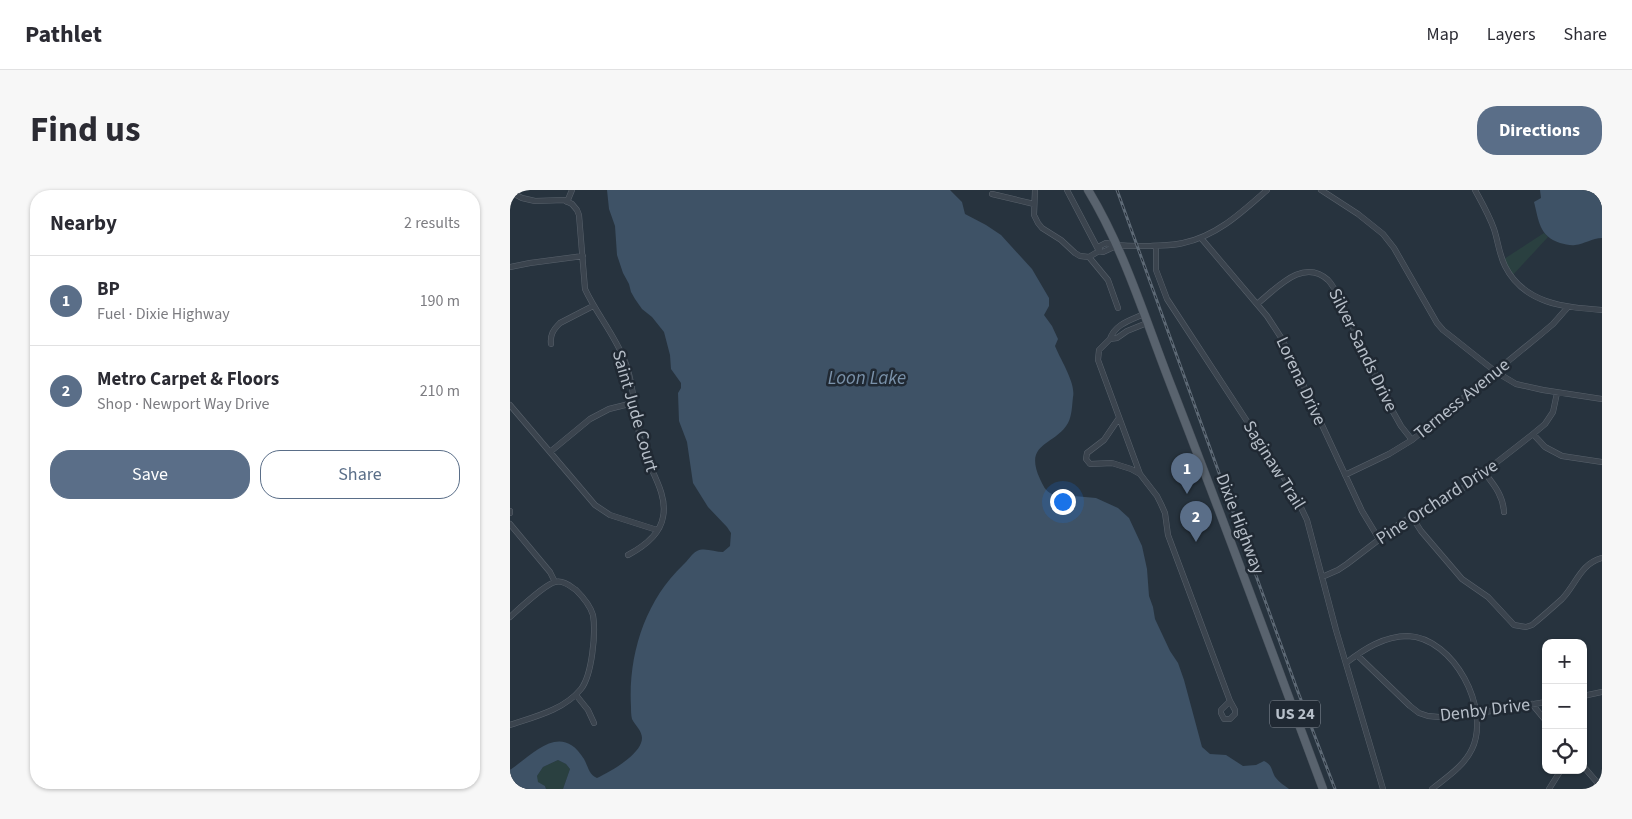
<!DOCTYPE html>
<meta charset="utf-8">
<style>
body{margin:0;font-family:"Source Sans 3",sans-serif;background:#f7f7f7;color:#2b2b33}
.controls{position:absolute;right:15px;bottom:15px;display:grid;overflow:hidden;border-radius:10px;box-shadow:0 1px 4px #0004}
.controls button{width:45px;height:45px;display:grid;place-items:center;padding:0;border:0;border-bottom:1px solid #e1e1e2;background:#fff;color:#2b2b33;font:25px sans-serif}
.you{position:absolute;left:552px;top:311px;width:18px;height:18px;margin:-12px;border:4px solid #fff;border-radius:50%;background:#1a73e8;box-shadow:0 0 0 8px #1a73e833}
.badge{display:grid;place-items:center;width:32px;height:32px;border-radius:50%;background:#5a6e88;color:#fff;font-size:16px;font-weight:700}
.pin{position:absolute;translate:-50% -41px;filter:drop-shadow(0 1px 2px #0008)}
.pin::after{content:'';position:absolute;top:26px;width:18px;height:15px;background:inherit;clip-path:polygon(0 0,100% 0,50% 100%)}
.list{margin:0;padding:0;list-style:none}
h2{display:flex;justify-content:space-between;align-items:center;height:65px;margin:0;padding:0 20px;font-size:21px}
h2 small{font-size:16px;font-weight:400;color:#7c7c81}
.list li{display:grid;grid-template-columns:32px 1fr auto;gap:15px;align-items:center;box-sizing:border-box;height:90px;padding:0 20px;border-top:1px solid #e1e1e2}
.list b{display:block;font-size:19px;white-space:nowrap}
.list p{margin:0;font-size:16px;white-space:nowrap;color:#7c7c81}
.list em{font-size:16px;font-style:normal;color:#7c7c81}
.actions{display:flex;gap:10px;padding:15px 20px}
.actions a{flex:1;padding:11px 0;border:1px solid #5a6e88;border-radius:20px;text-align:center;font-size:18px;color:#5a6e88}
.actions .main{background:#5a6e88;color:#fff}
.icon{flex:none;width:28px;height:28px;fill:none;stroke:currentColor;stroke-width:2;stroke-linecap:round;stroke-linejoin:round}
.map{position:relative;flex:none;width:1092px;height:599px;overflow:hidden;border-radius:20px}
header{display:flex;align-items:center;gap:30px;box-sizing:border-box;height:70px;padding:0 25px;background:#fff;border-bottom:1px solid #e1e1e2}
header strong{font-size:24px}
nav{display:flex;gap:28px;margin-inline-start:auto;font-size:18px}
.intro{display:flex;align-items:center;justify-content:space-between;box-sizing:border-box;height:120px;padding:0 30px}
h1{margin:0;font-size:35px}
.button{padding:12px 22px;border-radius:20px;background:#5a6e88;color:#fff;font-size:18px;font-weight:700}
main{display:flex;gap:30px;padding:0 30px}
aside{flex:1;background:#fff;border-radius:20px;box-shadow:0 1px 4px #0004}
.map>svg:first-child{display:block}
</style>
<header>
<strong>Pathlet</strong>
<nav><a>Map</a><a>Layers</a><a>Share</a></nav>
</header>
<div class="intro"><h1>Find us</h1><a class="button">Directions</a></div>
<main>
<aside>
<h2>Nearby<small>2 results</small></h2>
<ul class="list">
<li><span class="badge">1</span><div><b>BP</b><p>Fuel · Dixie Highway</p></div><em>190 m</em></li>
<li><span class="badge">2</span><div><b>Metro Carpet &amp; Floors</b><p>Shop · Newport Way Drive</p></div><em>210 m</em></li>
</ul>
<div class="actions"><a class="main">Save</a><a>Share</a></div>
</aside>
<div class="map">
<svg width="1092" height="599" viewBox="0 0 1092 599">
<rect width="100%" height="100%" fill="#27333e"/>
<path fill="#2a4040" d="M1034,43L1038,47L1002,86L994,69Z
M48,570L56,574L60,579L53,599H36L35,596L27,592V586L33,577Z"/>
<path fill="#3e5266" d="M97,0H440L452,12L455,24L476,35L491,45L522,79L539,108V116L534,125L542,136L548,149L545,156C550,169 566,193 563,207C562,215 562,226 558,233C545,256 513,252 530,289C533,295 535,301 542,304L586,308L608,318L619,328L632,356L637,379L639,406L643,417L645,429L660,461L668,473L674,490L692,557L700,564L716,565L733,576L746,575L754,571C763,575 761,581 766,588C769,592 775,596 779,599H53L60,579L56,574L48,570L33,577L27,586L28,592L35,596L36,599H0V580C23,564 51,531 74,569C78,576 79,585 87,588C100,582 126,567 131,553C135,543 126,537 122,529C121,525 121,521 121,517C118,465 135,411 173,375C178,371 181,364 187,361C194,357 205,362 213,362L220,356L221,343L217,337L198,317L183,293L177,252L169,231L168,203L171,198V193L161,179L160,165L154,142L142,127L132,119L125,109L121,102L119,94L113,83L107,65L105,36L99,19Z
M1030,0H1092V48C1082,48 1075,54 1065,55C1061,56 1055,54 1050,53C1029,46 1029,31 1024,12L1031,8Z"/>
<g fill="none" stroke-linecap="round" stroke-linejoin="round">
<defs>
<path id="street" d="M525,0L524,25L528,33L532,38L551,50L565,63L570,66L579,67L598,90L608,118
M557,0L589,61L579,67
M811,0L848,24L873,44L884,58L927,133L933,140L986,182L1006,194L1033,200L1092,209
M965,0C972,13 979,25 984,39C988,51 989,64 995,76C1014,114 1054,117 1092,120
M0,2L12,8L25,11L54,10L62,14L67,20L69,25L75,99C86,123 104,144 114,169C125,194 124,231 133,259C140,280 158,304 153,327C150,345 133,357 118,365
M482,4L524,14
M57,12L62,0
M691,48L757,126L772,149L852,321L869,349
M606,56L593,62L589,61L590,56L596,53C610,57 624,56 638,56C650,55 662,56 673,53C707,46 732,22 757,0
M646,56V80L657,109L784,303L797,330L826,440L873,599
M0,77L20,73L73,66
M747,114C766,99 793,67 818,90C823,95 826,102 829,108L882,220L891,236L902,250
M637,133L617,141L607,148L600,149L589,160L588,170L630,284L647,306L651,314L655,323L658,345L720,511L711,520V523L714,529H720L725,524V520L720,511
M600,149C605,134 621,130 634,124
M41,154C40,145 43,140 50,133L83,116
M0,215L85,315L100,325L147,340
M609,228L594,250L577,263L576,269L580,274L602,273L621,279L630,284
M1023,244L1035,257L1052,266L1092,272
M40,262L80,229L99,219L123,213
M974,282C984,295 993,305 994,322
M835,285L879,264L902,250L1030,145L1043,134L1058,117
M0,321V323
M902,327L911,341L952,389L978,407L1004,435L1016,437L1022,435C1032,427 1042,418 1052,409C1066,395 1070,374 1092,368
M0,334L40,382L45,392
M812,387L828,380L837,374L892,332L955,297L1023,244L1035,234L1043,222L1047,203
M0,427C9,419 35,394 45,392C53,390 60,396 66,400C73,407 80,415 83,425C86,443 82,485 71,499C54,520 24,527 0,535
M847,465L900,516L909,523L918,526L929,527H945L1036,512
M836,473C854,459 874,446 898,446C944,448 981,519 962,559C954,576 937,587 922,599
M66,505L78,520L84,533
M1073,506L1092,502
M1022,514L1036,531
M1073,576L1092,598
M1039,599L1051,580"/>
<path id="primary" d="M578,0C615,61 636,132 662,198C714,331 763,465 813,599"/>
</defs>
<use href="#street" stroke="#59626c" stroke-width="6"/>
<use href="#primary" stroke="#47505a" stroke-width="9"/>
<use href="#street" stroke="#3b444e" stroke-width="5"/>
<use href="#primary" stroke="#59636e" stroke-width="8"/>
<defs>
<path id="rail" d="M607,0L788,502L825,599"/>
</defs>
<use href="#rail" stroke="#5d6975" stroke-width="3"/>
<use href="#rail" stroke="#202933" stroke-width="1" stroke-dasharray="4" stroke-linecap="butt"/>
</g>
<g text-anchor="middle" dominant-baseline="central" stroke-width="5" stroke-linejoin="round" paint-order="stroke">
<rect fill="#202933" stroke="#8a929c" stroke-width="1" x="760" y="510.5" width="50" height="27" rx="4"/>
<g font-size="16" font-weight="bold" fill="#b7bfc9">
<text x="785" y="524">US 24</text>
</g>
<g font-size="18" fill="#b7bfc9" stroke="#202933">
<text transform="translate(853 160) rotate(64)">Silver Sands Drive</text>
<text transform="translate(791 191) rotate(65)">Lorena Drive</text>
<text transform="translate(952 209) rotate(-39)">Terness Avenue</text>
<text transform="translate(125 221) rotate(74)">Saint Jude Court</text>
<text transform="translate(764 275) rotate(58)">Saginaw Trail</text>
<text transform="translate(927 312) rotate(-33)">Pine Orchard Drive</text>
<text transform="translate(730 334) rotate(69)">Dixie Highway</text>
<text transform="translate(975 520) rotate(-7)">Denby Drive</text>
</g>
<g font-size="19" font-style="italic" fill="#7a92aa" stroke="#202933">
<text x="357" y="188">Loon Lake</text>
</g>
</g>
</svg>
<div class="controls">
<button>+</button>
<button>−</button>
<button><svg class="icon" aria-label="locate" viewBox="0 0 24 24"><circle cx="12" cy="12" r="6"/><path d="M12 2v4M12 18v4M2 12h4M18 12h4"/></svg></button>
</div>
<div class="you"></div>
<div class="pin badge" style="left:677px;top:304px">1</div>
<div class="pin badge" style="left:686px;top:352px">2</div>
</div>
</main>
